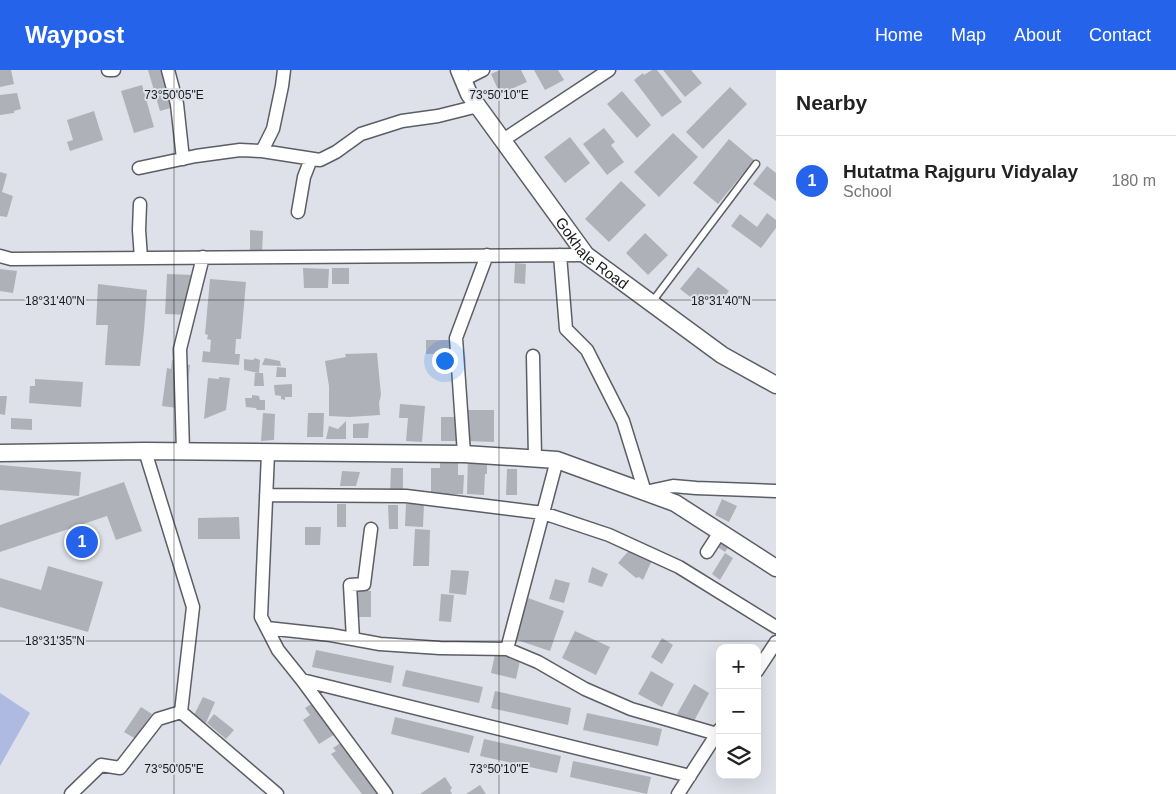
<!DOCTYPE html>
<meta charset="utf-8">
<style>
body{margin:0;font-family:Helvetica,sans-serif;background:#f6f6f6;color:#222}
.controls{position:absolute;right:15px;bottom:15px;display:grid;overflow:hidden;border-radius:10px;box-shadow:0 5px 20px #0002}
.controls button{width:45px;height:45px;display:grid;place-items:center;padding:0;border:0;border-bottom:1px solid #e0e0e0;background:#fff;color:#222;font:25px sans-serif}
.you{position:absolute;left:444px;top:290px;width:18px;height:18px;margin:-12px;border:4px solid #fff;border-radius:50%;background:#1a73e8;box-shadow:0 0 0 8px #1a73e833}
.badge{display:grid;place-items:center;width:32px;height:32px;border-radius:50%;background:#2563eb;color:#fff;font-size:16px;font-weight:700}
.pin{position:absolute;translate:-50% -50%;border:2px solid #fff;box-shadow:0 1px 5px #0006}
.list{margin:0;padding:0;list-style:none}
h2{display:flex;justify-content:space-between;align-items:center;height:65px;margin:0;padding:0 20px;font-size:21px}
h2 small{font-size:16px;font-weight:400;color:#767676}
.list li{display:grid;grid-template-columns:32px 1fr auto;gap:15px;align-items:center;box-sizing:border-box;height:90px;padding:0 20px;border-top:1px solid #e0e0e0}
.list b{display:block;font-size:19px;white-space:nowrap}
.list p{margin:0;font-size:16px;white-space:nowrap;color:#767676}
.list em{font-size:16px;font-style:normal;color:#767676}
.icon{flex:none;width:28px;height:28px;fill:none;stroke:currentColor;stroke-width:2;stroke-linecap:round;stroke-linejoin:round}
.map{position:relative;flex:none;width:776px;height:724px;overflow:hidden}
header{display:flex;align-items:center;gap:30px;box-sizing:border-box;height:70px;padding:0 25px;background:#2563eb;color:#fff}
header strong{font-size:24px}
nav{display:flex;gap:28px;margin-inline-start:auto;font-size:18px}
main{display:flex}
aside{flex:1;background:#fff}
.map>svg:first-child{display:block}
</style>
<header>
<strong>Waypost</strong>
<nav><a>Home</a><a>Map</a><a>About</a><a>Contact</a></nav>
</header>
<main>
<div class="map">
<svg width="776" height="724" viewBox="0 0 776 724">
<rect width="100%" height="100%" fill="#dee1e9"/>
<path fill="#aebae2" d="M0,623L30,643L0,696Z"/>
<path fill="#afb1b9" d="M0,0H11L14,14L0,17Z
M148,0H163L174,37L160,41Z
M500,0H521L527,12L500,24L491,4Z
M534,0H558L564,10L545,20Z
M652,0H657L682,32L662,47L634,10L643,3L644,5Z
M663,0H691L702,13L685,27Z
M142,15L154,57L134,63L121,21Z
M730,17L747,34L703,79L686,62Z
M622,21L651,55L637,68L607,34Z
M17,23L21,39L14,41V43L0,45V25Z
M94,41L103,70L70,81L67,72L73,70L67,50Z
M604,58L615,72L611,75L624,92L607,105L583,74Z
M673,63L698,87L659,127L634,102Z
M570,67L590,93L565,113L544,87Z
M729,69L754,90L718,134L693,113Z
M767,96L776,103V131L753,114Z
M0,102L7,104L2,122L13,126L7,147L0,146Z
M621,111L646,135L609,172L585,149Z
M767,143L776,150V158L761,178L731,156L740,144L757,157Z
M250,160L263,161L262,183L250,184Z
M645,163L668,185L648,205L626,183Z
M515,193L526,194L525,214L514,213Z
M698,197L729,221L720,233L710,225L702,236L680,219Z
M303,198L329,199L328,218H304Z
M332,198H349V214H332Z
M0,199L17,201L13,223L0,221Z
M167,204L194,205L191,245L165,244Z
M210,209L246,212L241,269H236L235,284H240L239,295L202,292L203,281L210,282L211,270L207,269L208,265L205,264Z
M98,214L147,220L144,260L140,296L105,295L108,255H96Z
M426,270H453L454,283L426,284Z
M377,283L381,325L379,333L380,345L349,347L329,346V316L325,291L346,287L345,284Z
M255,288L260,290L259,303L244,300V289L253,290Z
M265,288L280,291L281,296L262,295Z
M172,290L180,291V293L190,295L185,339L162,336L167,298L171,299Z
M277,297L286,298V307H276Z
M255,303H263L264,316H254Z
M219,307L230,308L226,340L204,349L208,308L219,309Z
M35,309L83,312L81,337L29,333L30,316H35Z
M292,314V327H285V330L281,329V326L275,325L274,315Z
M252,325L259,326L260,330H265V340H257L256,338L246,337L245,328H252Z
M0,326H7L5,345L0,344Z
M400,334L425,336L422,372L406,371L408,348H399Z
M467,340H494V372L466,371Z
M263,343L275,344L274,370L261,371Z
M308,343H324L323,367H307Z
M441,347H460L462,371H441Z
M11,348L32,349V360L11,359Z
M346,351V369H326L329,356L338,359Z
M369,353L368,368H353V354Z
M468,385L487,386V404H485L484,425L467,424Z
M440,389H458V405H464L463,424H431V398H440Z
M0,395L81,402L79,426L0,420Z
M391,398H403V425H390Z
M507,399H517V425H506Z
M342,401L360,402L356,416H340Z
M124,412L142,461L116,470L107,446L0,482V455Z
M722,429L737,436L729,452L715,445Z
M337,434H346V457H337Z
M406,434H424L423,457L405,456Z
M388,435H398V459H389Z
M239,447L240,469H198V448Z
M305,457H321L320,475H305Z
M415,459L430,460L429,496H413Z
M722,465L732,472L725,482L716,476Z
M632,477L653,488L643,510L639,507L636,508L618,493Z
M725,483L733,488L720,510L712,504Z
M48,496L103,512L88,562L0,537V508L41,520Z
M592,497L608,504L602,517L588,512Z
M451,500L469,501L466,525L449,523Z
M555,509L570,513L564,533L549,529Z
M357,520L371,521V547H357Z
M441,524L454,525L451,552L439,551Z
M528,528L564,541L550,581L514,569Z
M575,561L610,577L596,605L562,588Z
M662,568L673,575L662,594L651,587Z
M316,580L394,596L391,613L312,597Z
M496,580L521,586L516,609L491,603Z
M406,600L483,617L479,633L402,616Z
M651,601L674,614L662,637L638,624Z
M694,614L709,623L693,653L677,644Z
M495,621L571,638L568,655L491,638Z
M203,627L215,632L206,653L193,647Z
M313,633L335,664L319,674L303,650L310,645L305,638Z
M141,637L152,644L136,669L124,662Z
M587,643L662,659L658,676L583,660Z
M214,644L234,660L226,669L207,653Z
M395,647L474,666L469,683L391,664Z
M484,669L561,686L557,703L480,686Z
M342,672L381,724H362L331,684L336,681L333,678Z
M573,691L651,707L647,724L570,707Z
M445,707L452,718L450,720L452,724H420Z
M480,715L486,724H466Z"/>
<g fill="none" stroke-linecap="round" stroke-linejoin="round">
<defs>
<path id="service" d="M652,232L756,94"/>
<path id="minor" d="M108,0H114
M168,0L177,34L183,89
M463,10L483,0
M503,70L609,0
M262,81L320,90L336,82L361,64L402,51L438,46L478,36
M139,98L196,86L240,80L262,81L273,59L282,16L284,0
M140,134L139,160L141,188
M298,142L304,107L311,89
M560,185L566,259L587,280L623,351L645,422L673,416L696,418L776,421
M0,186L11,189L586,185
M533,286L535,388
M145,381L193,537L181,642L277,724
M183,381L180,279L203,187
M268,383L261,547L278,580L302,610
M464,384L456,268L487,185
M266,425L406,426L543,443L609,465L679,497L776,557
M707,482L720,462
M267,558L331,565L380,574L440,578L507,579L538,592L585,619L631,639L717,664
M353,569L350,515L364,514L371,459
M507,579L557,390
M757,601L776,572
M71,724L101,695L120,698L158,649L181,642
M386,724L302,610L690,706
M678,724L720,659"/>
<g id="tertiary">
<path id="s1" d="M459,0L469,24L586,185L722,285L776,315"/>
<path d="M0,383L145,381L464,384L557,390L675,433L776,498"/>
</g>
</defs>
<use href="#service" stroke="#5c5e65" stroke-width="9"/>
<use href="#minor" stroke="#5c5e65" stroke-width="15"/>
<use href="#tertiary" stroke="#5c5e65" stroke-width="19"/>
<use href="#service" stroke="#fff" stroke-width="6"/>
<use href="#minor" stroke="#fff" stroke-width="12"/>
<use href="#tertiary" stroke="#fff" stroke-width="16"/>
</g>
<path fill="none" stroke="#18191c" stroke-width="1" stroke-opacity="0.45" d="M174,0V724M499,0V724M0,230H776M0,571H776"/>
<g text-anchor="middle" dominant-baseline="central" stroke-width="4" stroke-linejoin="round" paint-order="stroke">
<g font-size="15" fill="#18191c" stroke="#dee1e9">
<text stroke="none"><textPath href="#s1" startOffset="228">Gokhale Road</textPath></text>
</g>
</g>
<g font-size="12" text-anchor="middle" fill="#18191c" stroke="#dee1e9" stroke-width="4" stroke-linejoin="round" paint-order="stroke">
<text x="174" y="29">73°50'05"E</text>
<text x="499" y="29">73°50'10"E</text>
<text x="55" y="235">18°31'40"N</text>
<text x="721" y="235">18°31'40"N</text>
<text x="55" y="575">18°31'35"N</text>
<text x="174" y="703">73°50'05"E</text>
<text x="499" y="703">73°50'10"E</text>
</g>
</svg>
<div class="controls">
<button>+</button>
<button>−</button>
<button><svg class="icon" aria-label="layers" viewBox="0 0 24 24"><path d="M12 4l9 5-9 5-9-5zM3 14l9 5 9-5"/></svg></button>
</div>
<div class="you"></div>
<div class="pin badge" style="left:82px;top:472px">1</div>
</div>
<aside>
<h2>Nearby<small></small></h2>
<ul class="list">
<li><span class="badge">1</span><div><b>Hutatma Rajguru Vidyalay</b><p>School</p></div><em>180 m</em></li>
</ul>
</aside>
</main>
